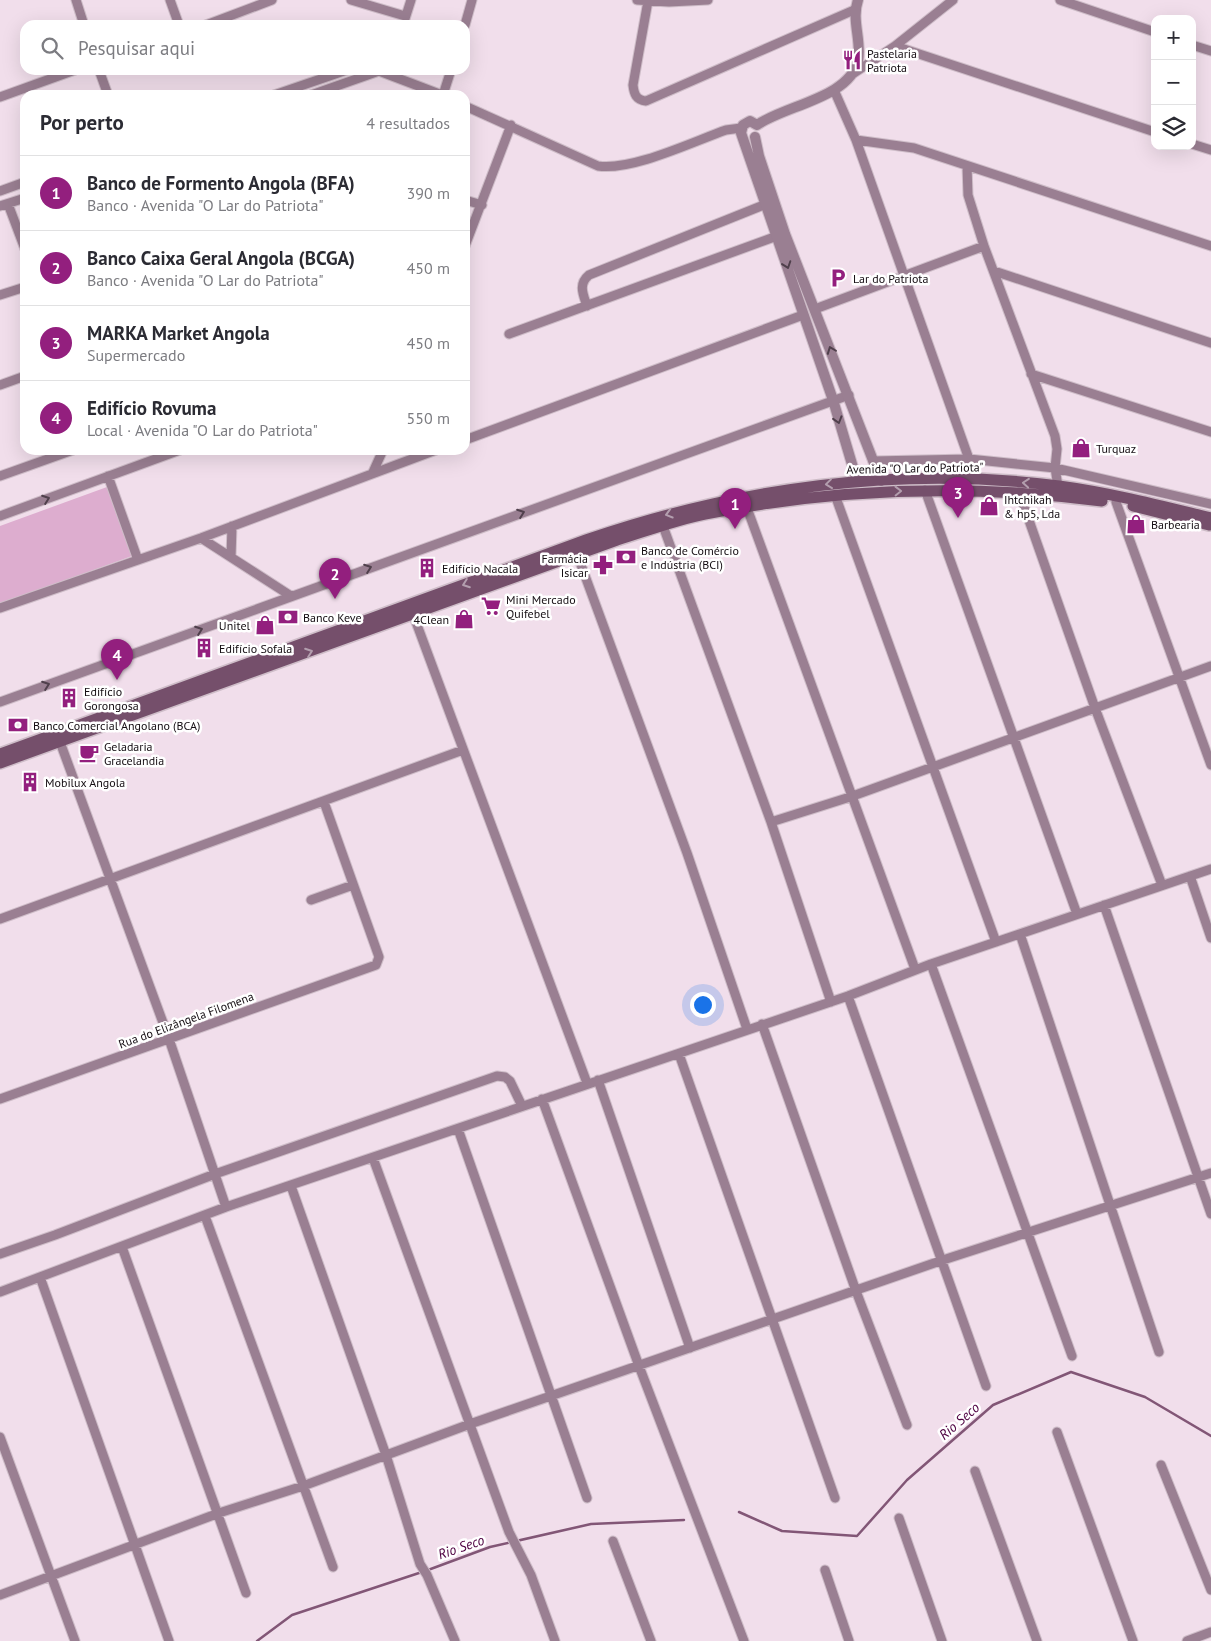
<!DOCTYPE html>
<html lang="pt">
<meta charset="utf-8">
<style>
body{margin:0;font-family:"PT Sans",sans-serif;background:#f2f2f3;color:#2b2b33}
.controls{position:absolute;right:15px;top:15px;display:grid;overflow:hidden;border-radius:10px;box-shadow:0 5px 20px #0002}
.controls button{width:45px;height:45px;display:grid;place-items:center;padding:0;border:0;border-bottom:1px solid #e1e1e2;background:#fff;color:#2b2b33;font:25px sans-serif}
.you{position:absolute;left:702px;top:1004px;width:18px;height:18px;margin:-12px;border:4px solid #fff;border-radius:50%;background:#1a73e8;box-shadow:0 0 0 8px #1a73e833}
.badge{display:grid;place-items:center;width:32px;height:32px;border-radius:50%;background:#931f7e;color:#fff;font-size:16px;font-weight:700}
.pin{position:absolute;translate:-50% -41px;filter:drop-shadow(0 1px 2px #0008)}
.pin::after{content:'';position:absolute;top:26px;width:18px;height:15px;background:inherit;clip-path:polygon(0 0,100% 0,50% 100%)}
.list{margin:0;padding:0;list-style:none}
h2{display:flex;justify-content:space-between;align-items:center;height:65px;margin:0;padding:0 20px;font-size:21px}
h2 small{font-size:16px;font-weight:400;color:#7c7c81}
.list li{display:grid;grid-template-columns:32px 1fr auto;gap:15px;align-items:center;box-sizing:border-box;height:75px;padding:0 20px;border-top:1px solid #e1e1e2}
.list b{display:block;font-size:19px;white-space:nowrap}
.list p{margin:0;font-size:16px;white-space:nowrap;color:#7c7c81}
.list em{font-size:16px;font-style:normal;color:#7c7c81}
.icon{flex:none;width:28px;height:28px;fill:none;stroke:currentColor;stroke-width:2;stroke-linecap:round;stroke-linejoin:round}
.map{position:relative;flex:none;width:1211px;height:1641px;overflow:hidden}
.search{position:absolute;background:#fff;box-shadow:0 5px 20px #0002;left:20px;top:20px;width:450px;height:55px;display:flex;align-items:center;gap:12px;box-sizing:border-box;padding:0 18px;border-radius:15px;color:#7c7c81;font-size:19px}
.panel{position:absolute;background:#fff;box-shadow:0 5px 20px #0002;left:20px;top:90px;width:450px;height:365px;border-radius:15px}
.map>svg:first-child{display:block}
</style>
<div class="map">
<svg width="1211" height="1641" viewBox="0 0 1211 1641">
<rect width="100%" height="100%" fill="#f1deeb"/>
<path fill="#ddadcf" d="M107,487L132,556L0,604V526Z"/>
<g fill="none" stroke-linecap="round" stroke-linejoin="round">
<path stroke="#825676" stroke-width="2.5" d="M739,1512L782,1531L857,1536L907,1480L993,1405L1071,1372L1145,1397L1211,1436
M428,1570L490,1547L591,1524L684,1520
M257,1641L292,1615L422,1572"/>
<defs>
<path id="minor" d="M76,0L84,25
M170,0L179,25
M351,0L405,16
M637,0L669,2L708,0
M1060,0L1155,32
M648,1L633,85C634,94 636,100 646,101L854,10
M206,25L272,0
M403,25L411,0
M465,25L472,0
M1192,45L1211,51
M895,46L1155,132
M99,70L108,95
M854,73L895,46L953,0
M834,90L856,140L969,459
M274,95L347,70
M311,95L379,71L442,95
M443,95L451,70
M0,97L75,70
M465,106L598,166C632,171 692,142 726,130L741,128
M856,140L914,148L1211,246
M1192,144L1211,150
M0,191L25,182
M465,200L482,205
M8,204L25,249
M0,206L25,198
M465,246L511,125
M994,271L1211,343
M0,295L25,287
M587,306C583,294 578,284 589,275L766,204
M815,309L984,246
M509,334L777,236
M1031,374L1211,432
M0,385L25,376
M465,440L803,315
M873,461L969,459L1055,468L1057,449L1055,436L984,246L968,195L967,166
M373,472L383,450
M0,476L73,450
M108,476L138,560
M1058,486L1055,468L1211,504
M925,490L1077,914
M1019,492L1095,708L1162,885
M835,495L996,942
M1116,502L1211,765
M747,508L915,969
M0,516L180,450
M663,526L771,822L831,1002
M201,538L291,596
M577,554L687,853L747,1029
M231,557L232,526
M0,608L201,538L436,450
M413,614L587,1083
M0,702L849,395
M60,742L169,1039L226,1207
M771,822L850,797L1211,666
M1190,876L1211,938
M311,900L353,885
M1104,905L1211,1214
M0,919L463,750
M1020,934L1159,1352
M931,964L1072,1356
M848,996L986,1386
M762,1024L856,1291L907,1425
M679,1054L835,1498
M598,1080L690,1348
M0,1099L376,965L379,957L324,802
M542,1099L639,1366L744,1641
M458,1129L587,1498
M373,1158L509,1532L531,1575L555,1641
M291,1186L386,1455L420,1564L427,1575L455,1641
M205,1216L333,1567
M122,1247L246,1593
M0,1254L55,1235L215,1174L497,1076L505,1077L510,1081L522,1106
M40,1277L169,1641
M0,1292L226,1207L848,996L931,964L1211,869
M1057,1432L1133,1641
M0,1437L75,1641
M1161,1465L1211,1590
M975,1471L1037,1641
M899,1518L942,1641
M613,1541L651,1641
M825,1570L849,1641
M0,1595L219,1513L303,1486L470,1424L943,1260L1211,1173
M1187,1641L1211,1632"/>
<path id="tertiary" d="M757,125L750,121L743,125L741,133L833,400L857,481
M757,125C786,105 849,98 858,61C862,41 851,20 858,0
M755,137L759,156L785,234L881,481"/>
<path id="secondary" d="M1133,506L1209,525
M0,754L586,540C737,488 899,465 1059,486C1111,493 1161,506 1211,518
M0,763L617,540C646,531 675,520 705,514C837,488 969,484 1102,501"/>
</defs>
<use href="#minor" stroke="#cebdc8" stroke-width="11"/>
<use href="#tertiary" stroke="#cebdc8" stroke-width="12"/>
<use href="#secondary" stroke="#cebdc8" stroke-width="14"/>
<use href="#minor" stroke="#9a7f92" stroke-width="9"/>
<use href="#tertiary" stroke="#9a7f92" stroke-width="10"/>
<use href="#secondary" stroke="#754f6b" stroke-width="11"/>
</g>
<defs><path id="oneway-chevron" d="M-2-3.5L2.5 0L-2 3.5" fill="none" stroke-width="1.6" stroke-linecap="round" stroke-linejoin="round" transform="scale(1.25)"/></defs>
<g stroke="#50404c">
<use href="#oneway-chevron" transform="translate(787 265) rotate(71)"/>
<use href="#oneway-chevron" transform="translate(831 350) rotate(-111)"/>
<use href="#oneway-chevron" transform="translate(838 420) rotate(73)"/>
<use href="#oneway-chevron" transform="translate(46 499) rotate(-20)"/>
<use href="#oneway-chevron" transform="translate(521 513) rotate(-20)"/>
<use href="#oneway-chevron" transform="translate(368 568) rotate(-20)"/>
<use href="#oneway-chevron" transform="translate(199 630) rotate(-20)"/>
<use href="#oneway-chevron" transform="translate(46 685) rotate(-20)"/>
</g>
<g stroke="#b39eae">
<use href="#oneway-chevron" transform="translate(1026 483) rotate(-175)"/>
<use href="#oneway-chevron" transform="translate(829 484) rotate(173)"/>
<use href="#oneway-chevron" transform="translate(898 491) rotate(-1)"/>
<use href="#oneway-chevron" transform="translate(669 514) rotate(164)"/>
<use href="#oneway-chevron" transform="translate(466 584) rotate(160)"/>
<use href="#oneway-chevron" transform="translate(309 652) rotate(-20)"/>
</g>
<defs>
<symbol id="restaurant-bare" viewBox="-9 -9 18 18"><path d="M-5-6h1v4h1v-4h1v4h1v-4h1v5L-1.5 .5V6h-2V.5L-5-1ZM5-6V6H3V1.5H1.5Q1.5-4 5-6Z" fill="#931f7e" stroke="#fff" stroke-width="2.5" paint-order="stroke"/></symbol>
<symbol id="parking-bare" viewBox="-9 -9 18 18"><path d="M-3.5-5.5H1a3.5 3.5 0 0 1 0 7H-1V5.5H-3.5ZM-1-3.4V-.6H.8a1.4 1.4 0 0 0 0-2.8Z" fill="#931f7e" stroke="#fff" stroke-width="2.5" paint-order="stroke"/></symbol>
<symbol id="shop-bare" viewBox="-9 -9 18 18"><path d="M-5-2.5h2.3a2.7 3.5 0 0 1 5.4 0H5L5.5 6h-11ZM-1.5-2.5h3a1.5 2.3 0 0 0-3 0Z" fill="#931f7e" stroke="#fff" stroke-width="2.5" paint-order="stroke"/></symbol>
<symbol id="bank-bare" viewBox="-9 -9 18 18"><path d="M-6-4H6V4H-6ZM0-2.3a2.3 2.3 0 1 0 0 4.6a2.3 2.3 0 1 0 0-4.6Z" fill="#931f7e" stroke="#fff" stroke-width="2.5" paint-order="stroke"/></symbol>
<symbol id="pharmacy-bare" viewBox="-9 -9 18 18"><path d="M-2-6h4v4h4v4h-4v4h-4v-4h-4v-4h4Z" fill="#931f7e" stroke="#fff" stroke-width="2.5" paint-order="stroke"/></symbol>
<symbol id="building-bare" viewBox="-9 -9 18 18"><path d="M-4-6H4V6H1V3H-1V6H-4ZM-2.5-4.3h1.7v1.8h-1.7ZM.8-4.3h1.7v1.8H.8ZM-2.5-1h1.7V.8h-1.7ZM.8-1h1.7V.8H.8Z" fill="#931f7e" stroke="#fff" stroke-width="2.5" paint-order="stroke"/></symbol>
<symbol id="supermarket-bare" viewBox="-9 -9 18 18"><path d="M-6-5.5h2.5l.6 2H6L4.5 2H-2.5L-4.4-4H-6ZM-1.5 3.2a1.3 1.3 0 1 0 .1 0ZM3 3.2a1.3 1.3 0 1 0 .1 0Z" fill="#931f7e" stroke="#fff" stroke-width="2.5" paint-order="stroke"/></symbol>
<symbol id="cafe-bare" viewBox="-9 -9 18 18"><path d="M-5.5-4.5H6V0H3Q3 3.5 0 3.5H-2.5Q-5.5 3.5-5.5 0ZM3-3.2v2h1.7v-2ZM-6 4.5H4V6H-6Z" fill="#931f7e" stroke="#fff" stroke-width="2.5" paint-order="stroke"/></symbol>
</defs>
<g fill-rule="evenodd">
<use href="#restaurant-bare" x="838" y="46" width="28" height="28"/>
<use href="#parking-bare" x="824" y="264" width="28" height="28"/>
<use href="#shop-bare" x="1067" y="434" width="28" height="28"/>
<use href="#shop-bare" x="975" y="492" width="28" height="28"/>
<use href="#shop-bare" x="1122" y="510" width="28" height="28"/>
<use href="#bank-bare" x="612" y="543" width="28" height="28"/>
<use href="#pharmacy-bare" x="589" y="551" width="28" height="28"/>
<use href="#building-bare" x="413" y="554" width="28" height="28"/>
<use href="#supermarket-bare" x="477" y="592" width="28" height="28"/>
<use href="#bank-bare" x="274" y="603" width="28" height="28"/>
<use href="#shop-bare" x="450" y="605" width="28" height="28"/>
<use href="#shop-bare" x="251" y="611" width="28" height="28"/>
<use href="#building-bare" x="190" y="634" width="28" height="28"/>
<use href="#building-bare" x="55" y="684" width="28" height="28"/>
<use href="#bank-bare" x="4" y="711" width="28" height="28"/>
<use href="#cafe-bare" x="75" y="739" width="28" height="28"/>
<use href="#building-bare" x="16" y="768" width="28" height="28"/>
</g>
<g text-anchor="middle" dominant-baseline="central" stroke-width="5" stroke-linejoin="round" paint-order="stroke">
<g font-size="12" fill="#140d12" stroke="#fff" text-anchor="start">
<text x="867" y="53">Pastelaria<tspan x="867" dy="14">Patriota</tspan></text>
<text x="853" y="278">Lar do Patriota</text>
<text x="1096" y="448">Turquaz</text>
<text x="1004" y="499">Ihtchikah<tspan x="1004" dy="14">&amp; hp5, Lda</tspan></text>
<text x="1151" y="524">Barbearia</text>
<text x="641" y="550">Banco de Comércio<tspan x="641" dy="14">e Indústria (BCI)</tspan></text>
<text x="588" y="558" text-anchor="end">Farmácia<tspan x="588" dy="14">Isicar</tspan></text>
<text x="442" y="568">Edifício Nacala</text>
<text x="506" y="599">Mini Mercado<tspan x="506" dy="14">Quifebel</tspan></text>
<text x="303" y="617">Banco Keve</text>
<text x="449" y="619" text-anchor="end">4Clean</text>
<text x="250" y="625" text-anchor="end">Unitel</text>
<text x="219" y="648">Edifício Sofala</text>
<text x="84" y="691">Edifício<tspan x="84" dy="14">Gorongosa</tspan></text>
<text x="33" y="725">Banco Comercial Angolano (BCA)</text>
<text x="104" y="746">Geladaria<tspan x="104" dy="14">Gracelandia</tspan></text>
<text x="45" y="782">Mobilux Angola</text>
</g>
<g font-size="12" fill="#140d12" stroke="#fff">
<text transform="translate(915 468) rotate(-1)">Avenida "O Lar do Patriota"</text>
<text transform="translate(186 1020) rotate(-20)">Rua do Elizângela Filomena</text>
</g>
<g font-size="14" font-style="italic" fill="#4e0141" stroke="#fff">
<text transform="translate(959 1421) rotate(-41)">Rio Seco</text>
<text transform="translate(461 1547) rotate(-19)">Rio Seco</text>
</g>
</g>
</svg>
<div class="controls">
<button>+</button>
<button>−</button>
<button><svg class="icon" aria-label="layers" viewBox="0 0 24 24"><path d="M12 4l9 5-9 5-9-5zM3 14l9 5 9-5"/></svg></button>
</div>
<div class="you"></div>
<div class="pin badge" style="left:735px;top:529px">1</div>
<div class="pin badge" style="left:335px;top:599px">2</div>
<div class="pin badge" style="left:958px;top:518px">3</div>
<div class="pin badge" style="left:117px;top:680px">4</div>
<div class="search"><svg class="icon" aria-label="search" viewBox="0 0 24 24"><circle cx="10" cy="10" r="6"/><path d="M15 15l6 6"/></svg>Pesquisar aqui</div>
<section class="panel">
<h2>Por perto<small>4 resultados</small></h2>
<ul class="list">
<li><span class="badge">1</span><div><b>Banco de Formento Angola (BFA)</b><p>Banco · Avenida &quot;O Lar do Patriota&quot;</p></div><em>390 m</em></li>
<li><span class="badge">2</span><div><b>Banco Caixa Geral Angola (BCGA)</b><p>Banco · Avenida &quot;O Lar do Patriota&quot;</p></div><em>450 m</em></li>
<li><span class="badge">3</span><div><b>MARKA Market Angola</b><p>Supermercado</p></div><em>450 m</em></li>
<li><span class="badge">4</span><div><b>Edifício Rovuma</b><p>Local · Avenida &quot;O Lar do Patriota&quot;</p></div><em>550 m</em></li>
</ul>
</section>
</div>
